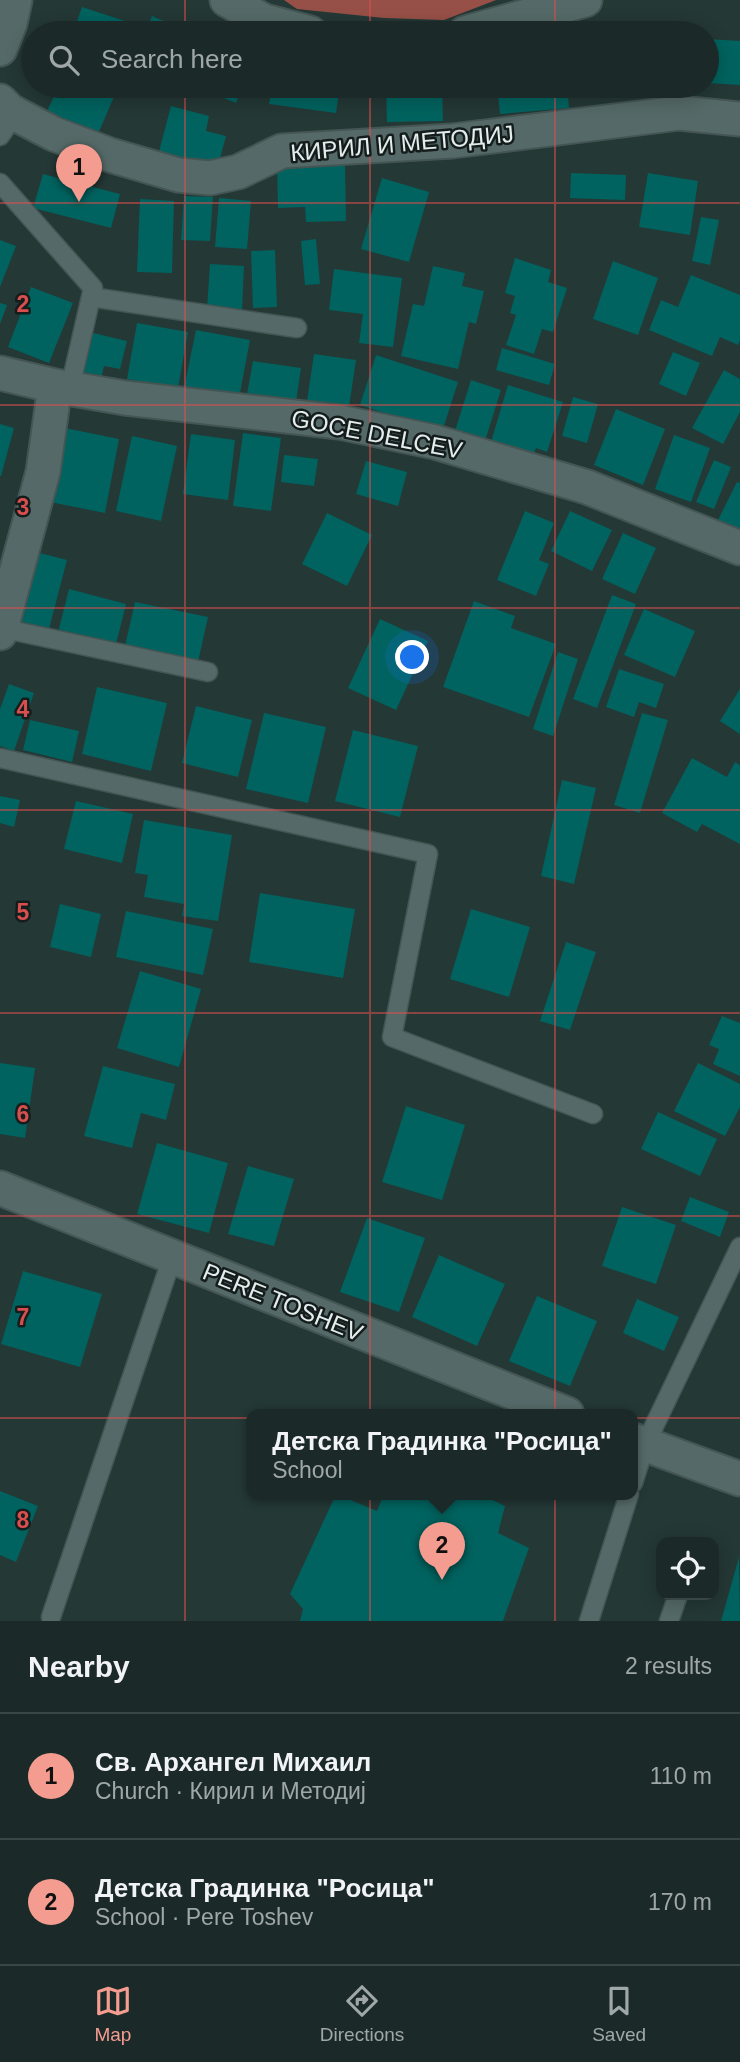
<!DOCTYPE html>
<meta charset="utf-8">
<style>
body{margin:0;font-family:Arial,sans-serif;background:#283634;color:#f1f3f6}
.controls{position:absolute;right:21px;bottom:21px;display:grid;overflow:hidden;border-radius:14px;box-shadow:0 4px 18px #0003}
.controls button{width:63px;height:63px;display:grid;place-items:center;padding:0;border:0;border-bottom:2px solid #394645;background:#1b2a28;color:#f1f3f6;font:35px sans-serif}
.you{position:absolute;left:413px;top:658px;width:24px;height:24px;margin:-18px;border:5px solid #fff;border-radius:50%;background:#1a73e8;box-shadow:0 0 0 10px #1a73e833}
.badge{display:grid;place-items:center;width:46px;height:46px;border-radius:50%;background:#f59c90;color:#111;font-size:23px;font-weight:700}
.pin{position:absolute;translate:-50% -58px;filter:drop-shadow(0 2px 4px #0008)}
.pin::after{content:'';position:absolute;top:37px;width:24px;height:21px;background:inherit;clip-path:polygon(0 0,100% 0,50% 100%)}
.popup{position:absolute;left:246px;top:1409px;width:392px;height:91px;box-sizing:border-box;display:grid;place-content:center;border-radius:14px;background:#1b2a28;filter:drop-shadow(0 2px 5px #0005);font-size:23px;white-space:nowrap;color:#a0a7a8}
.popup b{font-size:26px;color:#f1f3f6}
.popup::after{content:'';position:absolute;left:50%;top:100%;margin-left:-14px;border:14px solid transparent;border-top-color:#1b2a28}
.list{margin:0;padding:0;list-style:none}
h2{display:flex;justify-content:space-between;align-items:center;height:91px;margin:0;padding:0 28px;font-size:30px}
h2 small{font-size:23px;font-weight:400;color:#a0a7a8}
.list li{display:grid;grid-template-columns:46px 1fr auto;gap:21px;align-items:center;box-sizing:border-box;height:126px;padding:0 28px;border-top:2px solid #394645}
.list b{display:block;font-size:26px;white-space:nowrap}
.list p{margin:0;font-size:23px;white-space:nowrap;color:#a0a7a8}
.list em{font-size:23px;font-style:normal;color:#a0a7a8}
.icon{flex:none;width:38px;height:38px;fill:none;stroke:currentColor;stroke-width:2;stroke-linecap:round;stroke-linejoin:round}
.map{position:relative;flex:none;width:740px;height:1621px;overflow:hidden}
.search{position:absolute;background:#1b2a28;box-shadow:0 4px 18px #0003;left:21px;right:21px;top:21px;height:77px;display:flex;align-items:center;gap:18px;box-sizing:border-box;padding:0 24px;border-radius:38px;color:#a0a7a8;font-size:26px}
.sheet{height:343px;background:#1b2a28}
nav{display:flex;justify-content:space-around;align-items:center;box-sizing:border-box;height:98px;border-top:2px solid #394645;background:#1b2a28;font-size:19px;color:#a0a7a8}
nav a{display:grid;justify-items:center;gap:4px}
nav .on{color:#f59c90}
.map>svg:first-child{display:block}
</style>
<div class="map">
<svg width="740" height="1621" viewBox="0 0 740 1621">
<rect width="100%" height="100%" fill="#243836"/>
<path fill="#975047" d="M284,0H496L444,20L384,18L297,9Z"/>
<path fill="#01635f" d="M82,7L137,25L134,33H73Z
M152,16L191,33H145Z
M707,39L740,41V85L707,83Z
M59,86H102L116,92L98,134L47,111Z
M155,86H175L172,93Z
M194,86H243L236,103Z
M272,86H340L336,113L269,104Z
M386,86H442L443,121L387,122Z
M497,86H567L569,108L500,114Z
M609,86H659V92L610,94Z
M171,106L209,116L206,131L226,136L216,174L157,159Z
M345,163L346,221L306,222L305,207L278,208L277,165Z
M571,173L626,175L625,200L570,198Z
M648,173L698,181L690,235L639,227Z
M43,174L120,194L111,228L33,208Z
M382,178L429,192L409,262L361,249Z
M184,196L213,197L210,241L181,240Z
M219,198L251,201L247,249L215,247Z
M140,199L174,201L172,273L137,272Z
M701,217L719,220L710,265L692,261Z
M316,239L320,284L305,285L301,241Z
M0,240L16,246L0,287Z
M275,250L277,307L253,308L251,251Z
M515,258L551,270L548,282L567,288L553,332L542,329L534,354L506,345L516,315L510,313L515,296L505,293Z
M613,261L658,278L638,335L593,319Z
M210,264L244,266L242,311L207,309Z
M433,266L465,273L462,286L484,291L476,324L469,322L458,369L401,356L413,304L424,306Z
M334,269L402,278L393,347L359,343L363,314L329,310Z
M691,275L740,295V340L738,345L720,337L712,356L649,330L661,300L678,307Z
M31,287L73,303L49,363L8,347Z
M0,303L7,305L0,324Z
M137,323L188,332L178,388L127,379Z
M196,330L250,340L239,398L184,388Z
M85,331L127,341L120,369L104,366L100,382L75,376Z
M502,348L555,364L549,385L496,370Z
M673,352L700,363L686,396L659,384Z
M314,354L356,360L349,407L307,401Z
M376,355L458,382L442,432L360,405Z
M253,361L301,368L296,402L247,394Z
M724,370L740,379V412L723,444L692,428Z
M471,380L501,390L485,441L455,431Z
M508,385L563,402L547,452L536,448L533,456L491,442Z
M573,397L598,404L587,443L562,436Z
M616,409L665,429L643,485L594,465Z
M0,424L14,428L1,476H0Z
M65,428L119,439L105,513L50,502Z
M243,433L281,438L271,511L233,506Z
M191,434L235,440L228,500L183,494Z
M674,435L710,448L691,502L655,489Z
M132,436L177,446L161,521L116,511Z
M284,455L318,459L314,486L281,482Z
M714,460L731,467L714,509L696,502Z
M366,461L407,472L398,506L356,494Z
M737,482L740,483V541L714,528Z
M525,511L554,523L539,560L549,564L536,596L497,580Z
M570,511L612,530L592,571L551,551Z
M327,513L372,535L347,586L302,564Z
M623,533L656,548L635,594L602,579Z
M32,551L67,560L49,629L14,620Z
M69,589L126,604L115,648L58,633Z
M612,595L636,604L597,708L573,699Z
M474,601L515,616L511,628L556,644L529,717L443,687Z
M135,602L208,617L198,662L125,646Z
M644,609L695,631L675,677L624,655Z
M380,619L428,641L396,710L348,688Z
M558,652L578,659L553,736L533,729Z
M619,669L664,684L656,708L639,702L634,717L606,707Z
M9,684L34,693L14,751L0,746V709Z
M97,687L167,703L151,771L82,754Z
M740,689V734L720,721Z
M196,706L252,720L238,777L182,763Z
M264,713L326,727L308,803L246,789Z
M642,713L668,720L640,813L614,805Z
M30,720L79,731L72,762L23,750Z
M353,730L418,746L400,817L335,801Z
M692,758L727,777L735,762L740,765V844L702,824L697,832L662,813Z
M562,780L596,788L574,884L541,876Z
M0,796L20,800L14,827L0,823Z
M76,801L133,814L122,863L64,849Z
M144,820L232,835L218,921L182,916L184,904L144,897L148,875L135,873Z
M260,893L355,909L343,978L249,962Z
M60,904L101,914L91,957L50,947Z
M471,909L530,927L509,997L450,979Z
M126,911L213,929L203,975L116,957Z
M566,942L596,952L570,1030L540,1021Z
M140,971L201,989L179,1067L117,1048Z
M722,1016L740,1023V1076L713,1064L719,1049L709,1045Z
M0,1063L35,1068L25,1138L0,1134Z
M698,1063L740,1084V1107L725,1136L674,1111Z
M103,1066L175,1084L166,1120L141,1113L132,1148L84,1136Z
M406,1106L465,1125L442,1200L382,1182Z
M658,1112L717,1139L700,1176L641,1149Z
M157,1143L228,1163L209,1233L137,1214Z
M248,1166L294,1179L274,1246L228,1234Z
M690,1197L729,1212L720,1237L681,1221Z
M622,1207L676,1225L656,1284L602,1266Z
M367,1218L425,1238L399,1312L340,1292Z
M439,1255L505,1284L477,1346L412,1317Z
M23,1271L102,1294L80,1367L1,1344Z
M537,1296L597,1321L570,1386L509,1361Z
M637,1299L679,1317L664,1351L623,1333Z
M0,1491L38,1506L16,1562L0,1555Z
M336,1494L377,1511L384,1494H480L505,1506L498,1533L529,1548L503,1621H300L303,1609L290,1594Z
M739,1557L740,1621H721Z"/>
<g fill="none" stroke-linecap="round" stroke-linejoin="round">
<defs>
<path id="service" d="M0,136L15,114
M0,183L93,288L70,388
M91,297L297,328
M1,628L208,672
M0,758L428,854L392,1037L593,1114
M633,1483L645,1445L740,1247
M51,1617L172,1258
M589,1621L629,1494
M669,1621L678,1595"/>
<path id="minor" d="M227,0L264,21L310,33
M465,33L585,0
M0,49L10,23L15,0
M0,101L10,111L54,134L110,155L178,175L210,178L238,172L282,151L452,141L679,113L740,119
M0,373L55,386L125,398L339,422L435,442L587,487L740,548
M0,633L43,472L55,386
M0,1188L567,1414
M633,1440L740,1479"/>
</defs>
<use href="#service" stroke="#445554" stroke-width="21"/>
<use href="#minor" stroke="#445554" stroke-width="37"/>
<use href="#service" stroke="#556a68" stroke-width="18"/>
<use href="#minor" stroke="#556a68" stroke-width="33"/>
</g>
<path fill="none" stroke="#d84f4f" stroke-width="2" stroke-opacity="0.55" d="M185,0V33M370,0V33M555,0V33M185,86V1621M370,86V1621M555,86V1621M0,203H740M0,405H740M0,608H740M0,810H740M0,1013H740M0,1216H740M0,1418H740"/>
<g text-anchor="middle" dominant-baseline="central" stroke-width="5" stroke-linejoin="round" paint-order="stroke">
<g font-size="24" fill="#e2edec" stroke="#151d1c">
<text transform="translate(402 143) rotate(-5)">КИРИЛ И МЕТОДИЈ</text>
<text transform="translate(377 434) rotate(11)">GOCE DELCEV</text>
<text transform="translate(283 1302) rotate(22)">PERE TOSHEV</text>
</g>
</g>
<g font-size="23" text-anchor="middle" font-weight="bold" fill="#d84f4f" stroke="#151d1c" stroke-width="5" stroke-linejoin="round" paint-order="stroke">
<text x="23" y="312">2</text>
<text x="23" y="515">3</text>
<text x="23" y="717">4</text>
<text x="23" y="920">5</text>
<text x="23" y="1122">6</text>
<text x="23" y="1325">7</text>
<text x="23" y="1528">8</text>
</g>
</svg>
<div class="controls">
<button><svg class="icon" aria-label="locate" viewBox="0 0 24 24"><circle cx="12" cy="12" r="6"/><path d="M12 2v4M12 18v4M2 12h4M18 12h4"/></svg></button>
</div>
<div class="you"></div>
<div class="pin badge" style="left:79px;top:202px">1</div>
<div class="pin badge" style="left:442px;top:1580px">2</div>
<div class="popup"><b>Детска Градинка &quot;Росица&quot;</b>School</div>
<div class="search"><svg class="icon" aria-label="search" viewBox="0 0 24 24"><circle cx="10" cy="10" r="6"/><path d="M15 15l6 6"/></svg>Search here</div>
</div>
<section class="sheet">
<h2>Nearby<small>2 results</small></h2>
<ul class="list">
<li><span class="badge">1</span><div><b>Св. Архангел Михаил</b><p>Church · Кирил и Методиј</p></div><em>110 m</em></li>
<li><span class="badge">2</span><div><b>Детска Градинка &quot;Росица&quot;</b><p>School · Pere Toshev</p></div><em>170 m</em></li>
</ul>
</section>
<nav>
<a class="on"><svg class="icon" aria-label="map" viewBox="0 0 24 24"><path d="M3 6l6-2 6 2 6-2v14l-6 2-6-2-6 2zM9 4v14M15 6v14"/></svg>Map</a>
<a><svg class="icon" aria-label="directions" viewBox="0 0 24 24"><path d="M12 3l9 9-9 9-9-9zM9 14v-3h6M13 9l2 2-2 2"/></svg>Directions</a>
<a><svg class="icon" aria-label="saved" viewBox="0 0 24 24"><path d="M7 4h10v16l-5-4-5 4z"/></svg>Saved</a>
</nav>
